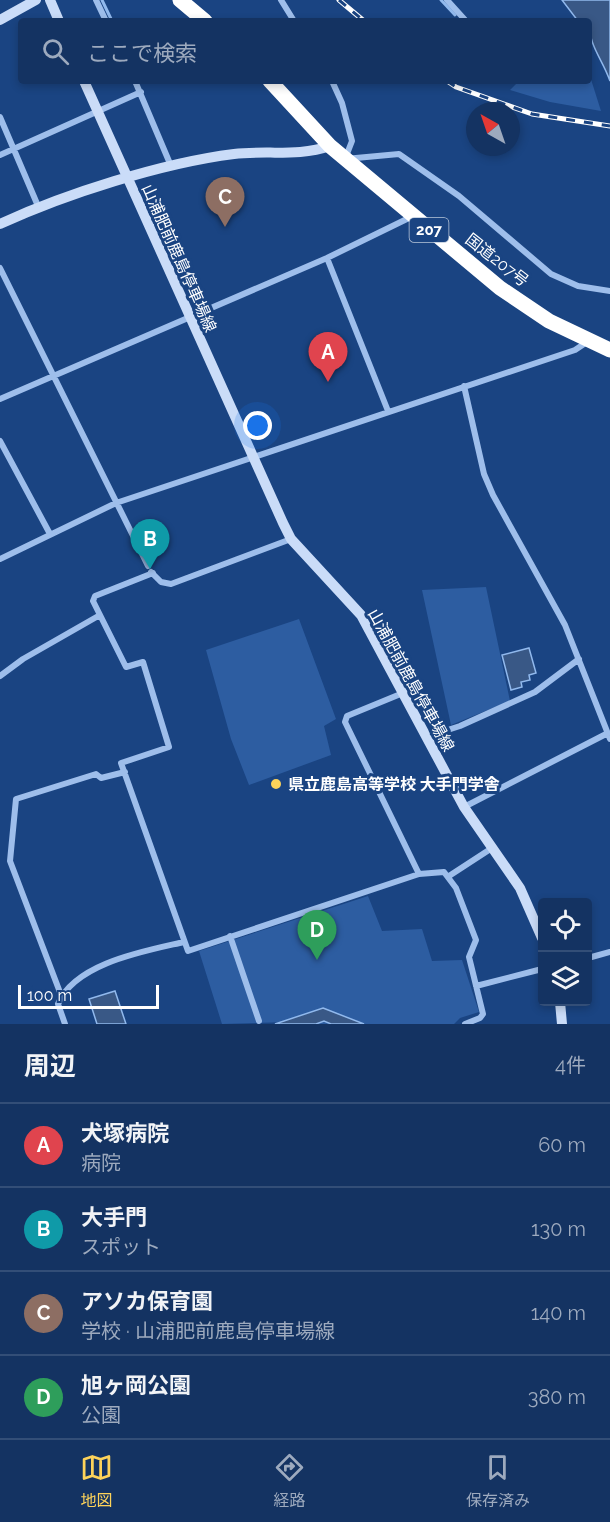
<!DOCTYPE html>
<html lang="ja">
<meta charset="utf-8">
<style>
body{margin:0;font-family:Raleway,"Noto Sans JP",sans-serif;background:#213f6b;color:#f1f3f6}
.controls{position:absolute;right:18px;bottom:18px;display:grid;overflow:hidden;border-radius:6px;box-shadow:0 3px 9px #0003}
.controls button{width:54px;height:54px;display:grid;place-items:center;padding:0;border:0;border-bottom:2px solid #334e77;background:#143362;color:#f1f3f6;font:30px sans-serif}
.compass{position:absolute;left:466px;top:102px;width:54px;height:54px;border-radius:50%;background:#143362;box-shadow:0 3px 9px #0003;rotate:320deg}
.scale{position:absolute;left:18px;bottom:15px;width:141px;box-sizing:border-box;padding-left:6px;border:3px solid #fff;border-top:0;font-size:16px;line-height:21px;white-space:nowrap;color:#fff;-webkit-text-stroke:4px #1a4482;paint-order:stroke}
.you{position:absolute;left:258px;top:426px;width:21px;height:21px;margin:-15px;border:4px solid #fff;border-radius:50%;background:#1a73e8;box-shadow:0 0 0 9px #1a73e833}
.badge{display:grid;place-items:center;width:39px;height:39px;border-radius:50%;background:#fdd35a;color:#fff;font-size:20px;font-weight:700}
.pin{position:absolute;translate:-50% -50px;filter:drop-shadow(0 2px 3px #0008)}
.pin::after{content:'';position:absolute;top:32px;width:21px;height:18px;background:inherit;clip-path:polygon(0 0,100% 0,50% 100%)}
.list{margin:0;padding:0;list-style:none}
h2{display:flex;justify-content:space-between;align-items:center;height:78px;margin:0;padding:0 24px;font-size:26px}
h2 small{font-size:20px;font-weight:400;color:#9daabe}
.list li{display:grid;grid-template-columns:39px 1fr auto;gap:18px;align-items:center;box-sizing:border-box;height:84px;padding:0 24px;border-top:2px solid #334e77}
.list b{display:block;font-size:22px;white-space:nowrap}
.list p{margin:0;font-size:20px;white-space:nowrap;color:#9daabe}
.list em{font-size:20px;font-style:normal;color:#9daabe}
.icon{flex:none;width:33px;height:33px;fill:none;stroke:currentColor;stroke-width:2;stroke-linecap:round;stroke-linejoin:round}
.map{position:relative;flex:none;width:610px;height:1024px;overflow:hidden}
.search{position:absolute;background:#143362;box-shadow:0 3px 9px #0003;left:18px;right:18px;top:18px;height:66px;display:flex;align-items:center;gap:15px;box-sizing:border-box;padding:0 21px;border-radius:6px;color:#9daabe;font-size:22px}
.sheet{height:414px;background:#143362}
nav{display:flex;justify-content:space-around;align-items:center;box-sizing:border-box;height:84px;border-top:2px solid #334e77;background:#143362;font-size:16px;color:#9daabe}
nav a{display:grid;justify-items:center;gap:3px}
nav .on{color:#fdd35a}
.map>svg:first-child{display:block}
</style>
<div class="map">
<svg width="610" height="1024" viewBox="0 0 610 1024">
<rect width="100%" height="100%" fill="#1a4482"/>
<path fill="#2d5da1" d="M589,73L601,111L550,102L510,90L519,81H589Z
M486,587L510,701L451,725L422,590Z
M299,619L336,719L324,726L331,755L249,785L231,739L206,650Z
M368,896L382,931L422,929L432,961L462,960L479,1012L460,1018L454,1024H316L324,1021L222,1024L199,951Z"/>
<path fill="#395886" stroke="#91b9ed" stroke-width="1.5" d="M562,0H610V81C602,58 589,47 589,21H578Z
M529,648L536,673L529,675L530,680L521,682L522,687L511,690L502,655Z
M115,991L126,1024H97L89,999Z
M323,1008L364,1024H331L324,1021L316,1024H275Z"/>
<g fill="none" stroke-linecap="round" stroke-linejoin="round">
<path stroke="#91b9ed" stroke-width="3" d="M102,0L112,21
M441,0L455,15
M169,21H170"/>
<path stroke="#9ebeeb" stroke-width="6" d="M96,0L106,21
M281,0L294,21
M447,0L466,21
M135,81L171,166
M332,81L342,103L352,141L345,159L399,154L459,196L551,274L578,286L610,291
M0,117L38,206
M0,155L141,92
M327,258L388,411
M0,268L148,566
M464,386L484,474L493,495L565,625L610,739
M0,399L327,258L413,216
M0,441L50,534
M0,559L116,503L575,350L587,342
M151,572L161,582L171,584L291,539
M153,573L95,596L93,601L126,667L143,662L169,747L121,763L188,951L419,874L444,872L456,888L476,940L469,957L483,1014L480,1018L465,1024
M0,676L23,659L100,615
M403,693L347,716L345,722L419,874
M426,737L460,726L535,692L579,659
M464,807L608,733
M449,876L492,848
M230,936L259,1021
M588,958L610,952
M476,986L542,969
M61,995L10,861L16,799L96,774L101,778L125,772
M65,1024L58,1004C75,963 145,951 184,942"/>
<path stroke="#cadcf8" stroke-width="10" d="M50,0L59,21
M0,20L36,0
M84,81L283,523L291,539L361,615L464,807L520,888L542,938
M0,224C65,194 162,163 234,154C266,150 298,157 330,146
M560,1002L562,1024"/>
<path stroke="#fff" stroke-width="15" d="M180,0L205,21
M270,81L330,146L500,288L549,321L610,350"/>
<defs>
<path id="rail" d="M339,0L364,21
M447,81L456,87L532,114L610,126"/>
</defs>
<use href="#rail" stroke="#fff" stroke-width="5"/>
<use href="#rail" stroke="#1a4482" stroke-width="3" stroke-dasharray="9" stroke-linecap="butt"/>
</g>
<circle fill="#fdd35a" stroke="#1a4482" stroke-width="2" cx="276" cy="784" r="6"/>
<g text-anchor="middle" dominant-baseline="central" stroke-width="6" stroke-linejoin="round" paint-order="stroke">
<rect fill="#1a4482" stroke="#bac7da" stroke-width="1.5" x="409.5" y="218" width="39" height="24" rx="4.5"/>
<g font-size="15" font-weight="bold" fill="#fff">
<text x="429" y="230">207</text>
</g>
<g font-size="16" fill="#fff" stroke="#1a4482">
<text transform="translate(179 258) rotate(66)">山浦肥前鹿島停車場線</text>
<text transform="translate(497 260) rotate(38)">国道207号</text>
<text transform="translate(411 680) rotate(61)">山浦肥前鹿島停車場線</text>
</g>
<g font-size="16" font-weight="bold" fill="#fff" stroke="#1a4482" text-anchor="start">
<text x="288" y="784">県立鹿島高等学校 大手門学舎</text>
</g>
</g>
</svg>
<div class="controls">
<button><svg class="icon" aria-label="locate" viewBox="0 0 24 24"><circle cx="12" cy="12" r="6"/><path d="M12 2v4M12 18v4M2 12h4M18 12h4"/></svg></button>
<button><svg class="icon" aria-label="layers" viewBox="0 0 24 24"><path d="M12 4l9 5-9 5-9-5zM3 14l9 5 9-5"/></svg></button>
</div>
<svg class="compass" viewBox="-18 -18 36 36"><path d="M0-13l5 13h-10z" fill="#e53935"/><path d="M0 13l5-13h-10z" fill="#9daabe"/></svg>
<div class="scale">100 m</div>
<div class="you"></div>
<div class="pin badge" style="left:328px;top:382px;background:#e0444e">A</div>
<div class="pin badge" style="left:150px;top:569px;background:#0f9aa8">B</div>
<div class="pin badge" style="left:225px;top:227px;background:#8d6e63">C</div>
<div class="pin badge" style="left:317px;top:960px;background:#2e9e5b">D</div>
<div class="search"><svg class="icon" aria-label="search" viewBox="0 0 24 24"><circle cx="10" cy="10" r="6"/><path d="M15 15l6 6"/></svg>ここで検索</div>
</div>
<section class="sheet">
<h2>周辺<small>4件</small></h2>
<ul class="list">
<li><span class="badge" style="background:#e0444e">A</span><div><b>犬塚病院</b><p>病院</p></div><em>60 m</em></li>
<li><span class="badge" style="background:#0f9aa8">B</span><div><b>大手門</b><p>スポット</p></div><em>130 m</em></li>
<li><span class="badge" style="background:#8d6e63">C</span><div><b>アソカ保育園</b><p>学校 · 山浦肥前鹿島停車場線</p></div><em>140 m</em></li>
<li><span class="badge" style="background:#2e9e5b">D</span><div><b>旭ヶ岡公園</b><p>公園</p></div><em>380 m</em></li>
</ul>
</section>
<nav>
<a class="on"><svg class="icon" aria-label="map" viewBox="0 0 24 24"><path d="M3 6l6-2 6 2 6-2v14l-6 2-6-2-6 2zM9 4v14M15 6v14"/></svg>地図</a>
<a><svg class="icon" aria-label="directions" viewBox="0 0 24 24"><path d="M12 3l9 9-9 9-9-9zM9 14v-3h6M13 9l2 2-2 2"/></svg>経路</a>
<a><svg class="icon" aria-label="saved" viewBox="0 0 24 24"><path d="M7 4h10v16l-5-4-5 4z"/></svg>保存済み</a>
</nav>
